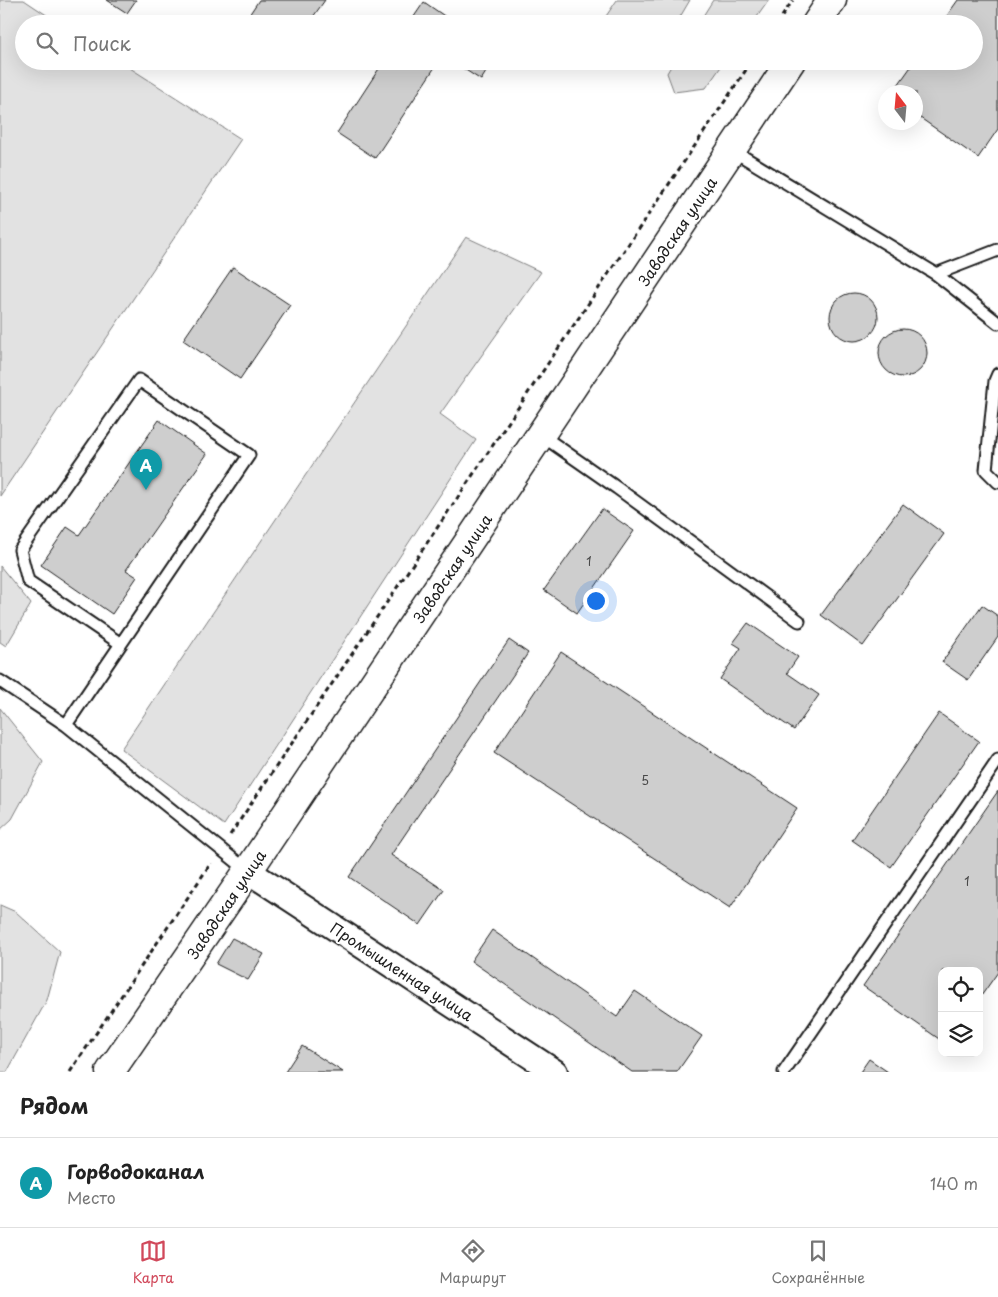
<!DOCTYPE html>
<html lang="ru">
<meta charset="utf-8">
<style>
body{margin:0;font-family:"Playpen Sans",sans-serif;background:#f6f6f6;color:#222}
.controls{position:absolute;right:15px;bottom:15px;display:grid;overflow:hidden;border-radius:10px;box-shadow:0 5px 20px #0002}
.controls button{width:45px;height:45px;display:grid;place-items:center;padding:0;border:0;border-bottom:1px solid #e0e0e0;background:#fff;color:#222;font:25px sans-serif}
.compass{position:absolute;left:878px;top:85px;width:45px;height:45px;border-radius:50%;background:#fff;box-shadow:0 5px 20px #0002;rotate:344deg}
.you{position:absolute;left:595px;top:600px;width:18px;height:18px;margin:-12px;border:4px solid #fff;border-radius:50%;background:#1a73e8;box-shadow:0 0 0 8px #1a73e833}
.badge{display:grid;place-items:center;width:32px;height:32px;border-radius:50%;background:#d1495b;color:#fff;font-size:16px;font-weight:700}
.pin{position:absolute;translate:-50% -41px;filter:drop-shadow(0 1px 2px #0008)}
.pin::after{content:'';position:absolute;top:26px;width:18px;height:15px;background:inherit;clip-path:polygon(0 0,100% 0,50% 100%)}
.list{margin:0;padding:0;list-style:none}
h2{display:flex;justify-content:space-between;align-items:center;height:65px;margin:0;padding:0 20px;font-size:21px}
h2 small{font-size:16px;font-weight:400;color:#767676}
.list li{display:grid;grid-template-columns:32px 1fr auto;gap:15px;align-items:center;box-sizing:border-box;height:90px;padding:0 20px;border-top:1px solid #e0e0e0}
.list b{display:block;font-size:19px;white-space:nowrap}
.list p{margin:0;font-size:16px;white-space:nowrap;color:#767676}
.list em{font-size:16px;font-style:normal;color:#767676}
.icon{flex:none;width:28px;height:28px;fill:none;stroke:currentColor;stroke-width:2;stroke-linecap:round;stroke-linejoin:round}
.map{position:relative;flex:none;width:998px;height:1072px;overflow:hidden}
.search{position:absolute;background:#fff;box-shadow:0 5px 20px #0002;left:15px;right:15px;top:15px;height:55px;display:flex;align-items:center;gap:12px;box-sizing:border-box;padding:0 18px;border-radius:28px;color:#767676;font-size:19px}
.sheet{height:155px;background:#fff}
nav{display:flex;justify-content:space-around;align-items:center;box-sizing:border-box;height:70px;border-top:1px solid #e0e0e0;background:#fff;font-size:14px;color:#767676}
nav a{display:grid;justify-items:center;gap:2px}
nav .on{color:#d1495b}
.map>svg:first-child{display:block}
</style>
<div class="map">
<svg width="998" height="1072" viewBox="0 0 998 1072">
<rect width="100%" height="100%" fill="#fff"/>
<filter id="ink" filterUnits="userSpaceOnUse"><feTurbulence type="fractalNoise" baseFrequency=".02" numOctaves="2"/><feDisplacementMap in="SourceGraphic" scale="10" xChannelSelector="R" yChannelSelector="G"/><feConvolveMatrix kernelMatrix="1 2 1 2 8 2 1 2 1" color-interpolation-filters="sRGB"/></filter>
<g filter="url(#ink)">
<path fill="#e2e2e2" stroke="#7f7f7f" d="M0,0H24L60,24H24V61H119L241,139L0,496Z
M617,0H690L680,17L666,24H602V22Z
M713,0H769L752,24H698Z
M674,61H725L706,88L674,92L667,73Z
M466,237L541,272L440,414L476,440L224,825L121,749Z
M0,566L31,604L6,646L0,642Z
M0,708L43,762L12,819L0,830Z
M0,905L16,912L60,952L47,1000L7,1072H0Z"/>
<path fill="#cecece" stroke="#1c1c1c" d="M107,0H136L127,13Z
M259,0H325L308,24H243Z
M958,0H998V129L978,158L916,115V92H893L915,61H974V24H941Z
M424,2L456,24H409Z
M384,61H439L375,158L337,133Z
M465,61H493L481,80L461,67Z
M233,267L290,305L240,379L183,340Z
M830 317a24 24 0 1 1 48 0a24 24 0 1 1-48 0Z
M879 353a24 24 0 1 1 48 0a24 24 0 1 1-48 0Z
M159,420L207,454L126,570L137,577L112,614L41,565L67,527L79,535Z
M903,504L944,534L863,646L821,615Z
M602,509L634,531L577,613L544,590Z
M982,605L998,616V637L968,680L942,662Z
M748,623L798,657L787,673L819,695L794,730L720,679L741,648L733,643Z
M509,640L528,653L391,855L444,890L420,925L349,877Z
M561,652L797,808L730,908L494,753Z
M939,713L979,741L891,867L852,840Z
M998,791V972L979,999V971H942V1041L863,986Z
M492,930L617,1017L635,991L702,1036L677,1072H632L471,961Z
M232,938L264,954L248,980L216,964Z
M302,1046L343,1072H285Z
M869,1059L888,1072H860Z"/>
<g fill="none" stroke-linecap="round" stroke-linejoin="round">
<defs>
<path id="lane" d="M732,150L936,274L998,323
M936,274L998,250
M998,374L995,381L986,470L998,482
M541,435L617,488L799,621
M0,681L66,725L248,871
M66,725L249,455L139,380L20,550L28,581L121,644
M784,1072L998,760"/>
<path id="street" d="M248,871L555,1072"/>
<path id="secondary" d="M816,24L832,0
M110,1072L248,871L791,61"/>
</defs>
<use href="#lane" stroke="#1c1c1c" stroke-width="15"/>
<use href="#street" stroke="#1c1c1c" stroke-width="28"/>
<use href="#secondary" stroke="#1c1c1c" stroke-width="31"/>
<path stroke="#1c1c1c" stroke-width="3" stroke-dasharray="5 4" stroke-linecap="butt" d="M777,24L793,0
M230,835L752,61
M70,1072L211,863"/>
<use href="#lane" stroke="#fff" stroke-width="11"/>
<use href="#street" stroke="#fff" stroke-width="24"/>
<use href="#secondary" stroke="#fff" stroke-width="28"/>
</g>
</g>
<g text-anchor="middle" dominant-baseline="central" stroke-width="4" stroke-linejoin="round" paint-order="stroke">
<g font-size="12" fill="#484848">
<text x="589" y="561">1</text>
<text x="645" y="780">5</text>
<text x="967" y="881">1</text>
</g>
<g font-size="15" fill="#1c1c1c" stroke="#fff">
<text transform="translate(677 231) rotate(-56)">Заводская улица</text>
<text transform="translate(452 568) rotate(-56)">Заводская улица</text>
<text transform="translate(226 904) rotate(-56)">Заводская улица</text>
<text transform="translate(402 971) rotate(33)">Промышленная улица</text>
</g>
</g>
</svg>
<div class="controls">
<button><svg class="icon" aria-label="locate" viewBox="0 0 24 24"><circle cx="12" cy="12" r="6"/><path d="M12 2v4M12 18v4M2 12h4M18 12h4"/></svg></button>
<button><svg class="icon" aria-label="layers" viewBox="0 0 24 24"><path d="M12 4l9 5-9 5-9-5zM3 14l9 5 9-5"/></svg></button>
</div>
<svg class="compass" viewBox="-18 -18 36 36"><path d="M0-13l5 13h-10z" fill="#e53935"/><path d="M0 13l5-13h-10z" fill="#767676"/></svg>
<div class="you"></div>
<div class="pin badge" style="left:146px;top:490px;background:#0f9aa8">A</div>
<div class="search"><svg class="icon" aria-label="search" viewBox="0 0 24 24"><circle cx="10" cy="10" r="6"/><path d="M15 15l6 6"/></svg>Поиск</div>
</div>
<section class="sheet">
<h2>Рядом<small></small></h2>
<ul class="list">
<li><span class="badge" style="background:#0f9aa8">A</span><div><b>Горводоканал</b><p>Место</p></div><em>140 m</em></li>
</ul>
</section>
<nav>
<a class="on"><svg class="icon" aria-label="map" viewBox="0 0 24 24"><path d="M3 6l6-2 6 2 6-2v14l-6 2-6-2-6 2zM9 4v14M15 6v14"/></svg>Карта</a>
<a><svg class="icon" aria-label="directions" viewBox="0 0 24 24"><path d="M12 3l9 9-9 9-9-9zM9 14v-3h6M13 9l2 2-2 2"/></svg>Маршрут</a>
<a><svg class="icon" aria-label="saved" viewBox="0 0 24 24"><path d="M7 4h10v16l-5-4-5 4z"/></svg>Сохранённые</a>
</nav>
